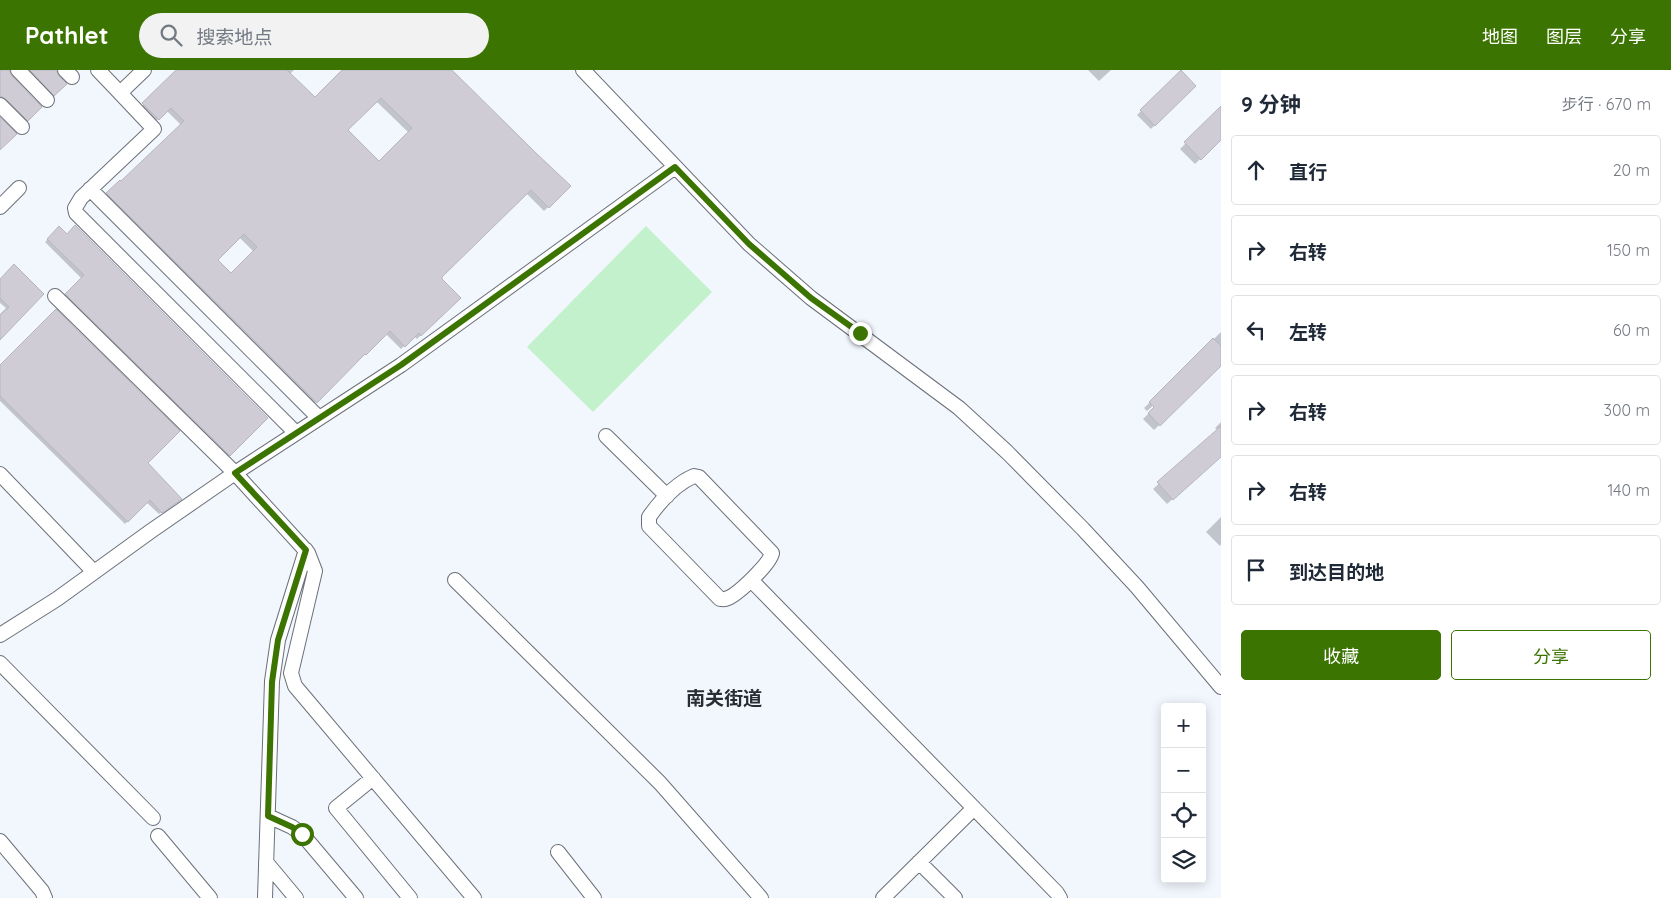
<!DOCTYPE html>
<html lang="zh">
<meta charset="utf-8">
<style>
body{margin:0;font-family:Quicksand,"Noto Sans SC",sans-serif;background:#f2f2f3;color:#1f2937}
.controls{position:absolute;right:15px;bottom:15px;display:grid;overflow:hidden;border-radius:5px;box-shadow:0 2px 12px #0003}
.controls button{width:45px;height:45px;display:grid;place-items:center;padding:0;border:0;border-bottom:1px solid #e0e1e3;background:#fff;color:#1f2937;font:25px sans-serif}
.stop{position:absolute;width:15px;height:15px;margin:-11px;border:4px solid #3c7401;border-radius:50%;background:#fff}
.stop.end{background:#3c7401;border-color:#fff;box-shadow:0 1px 5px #0008}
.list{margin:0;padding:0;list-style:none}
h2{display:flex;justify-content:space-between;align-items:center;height:65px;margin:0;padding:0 20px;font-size:21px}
h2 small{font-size:16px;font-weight:400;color:#747a83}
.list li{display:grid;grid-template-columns:32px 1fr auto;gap:15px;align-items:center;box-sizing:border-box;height:70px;margin:0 10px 10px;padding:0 10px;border:1px solid #e0e1e3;border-radius:5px}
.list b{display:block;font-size:19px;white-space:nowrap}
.list em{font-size:16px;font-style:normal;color:#747a83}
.actions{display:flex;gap:10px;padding:15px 20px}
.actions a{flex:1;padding:11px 0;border:1px solid #3c7401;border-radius:5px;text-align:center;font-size:18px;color:#3c7401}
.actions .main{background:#3c7401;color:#fff}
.icon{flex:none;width:28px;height:28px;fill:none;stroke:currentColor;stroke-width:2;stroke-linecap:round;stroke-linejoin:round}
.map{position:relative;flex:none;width:1221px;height:828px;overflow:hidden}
header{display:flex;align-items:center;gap:30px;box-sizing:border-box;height:70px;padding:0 25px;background:#3c7401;color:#fff}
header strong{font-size:24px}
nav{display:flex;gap:28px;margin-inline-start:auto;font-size:18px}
.search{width:350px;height:45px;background:#f2f2f3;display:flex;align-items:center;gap:12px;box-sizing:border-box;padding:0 18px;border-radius:28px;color:#747a83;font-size:19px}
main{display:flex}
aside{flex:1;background:#fff}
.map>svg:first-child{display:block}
</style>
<header>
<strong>Pathlet</strong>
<div class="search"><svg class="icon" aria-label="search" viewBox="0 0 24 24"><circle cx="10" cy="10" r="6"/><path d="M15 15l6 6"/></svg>搜索地点</div>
<nav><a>地图</a><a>图层</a><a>分享</a></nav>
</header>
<main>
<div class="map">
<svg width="1221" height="828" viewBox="0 0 1221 828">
<rect width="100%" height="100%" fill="#f2f7fe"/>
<path fill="#c2f1cc" d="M646,156L712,222L593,342L527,277Z"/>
<path fill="#0003" fill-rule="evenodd" d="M0,0H9L10,6L40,37L25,52L0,30Z
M25,0H56L55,3L65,14L51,27Z
M179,0H294L290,4L315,28L344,0H450L570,116L544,141L526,123L441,207L440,209L459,228L417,269L414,266L401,279L386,264L361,288L360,287L312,336L103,128L120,112L121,113L181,55L167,41L154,53L140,38ZM376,31L409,63L379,92L347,60ZM239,167L254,182L231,205L216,190Z
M1088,0H1111L1099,11Z
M1181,2L1194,16L1151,59L1137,45Z
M1221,38V69L1195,94L1180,79Z
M59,158L267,348L227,388L63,227L82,209L45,172Z
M0,210L43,224L0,268V244L6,238L0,233Z
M1221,262V295L1154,360L1143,349L1159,333L1157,332L1147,341L1144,338Z
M0,297L146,393L178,431L159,444L146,432L125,454L0,331Z
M1221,352V386L1167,434L1153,419L1218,360L1215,358Z
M1221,447V474L1220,476L1206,462Z"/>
<path fill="#cfccd5" stroke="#b8b5bf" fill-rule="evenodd" d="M0,0H9L12,6L42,37L28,51L6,29L0,26Z
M30,0H56L59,6L67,14L54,26Z
M176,0H287L315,27L342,0H452L537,84L571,116L549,138L531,120L442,207V209L461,228L421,266L419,263L405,277L390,261L366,285L365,284L317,333L106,123L120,110L121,111L184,51L171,38L159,50L142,33ZM381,28L412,58L379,91L348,60ZM244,164L257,177L231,203L218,190Z
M1181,0L1196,16L1155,56L1140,40Z
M1221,36V70L1201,90L1184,72Z
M0,47L17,64L0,80Z
M75,155L268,348L230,386L65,224L84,205L47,169L59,156L67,164Z
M14,194L44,224L0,270V245L9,237L0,228V209Z
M56,239L180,361L148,393L182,429L162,443L150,430L128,452L0,326V295Z
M1213,268L1221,276V296L1160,356L1148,343L1154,337L1149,332Z
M1221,356V387L1173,430L1157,412Z"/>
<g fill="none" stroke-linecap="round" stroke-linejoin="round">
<defs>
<path id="minor" d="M18,0L47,30
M65,0L72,7
M98,0L120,23
M144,0L120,23L154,59L81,128L75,138L76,143L296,363
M583,0L749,174L811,228L959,338L1007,382L1083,459L1137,517L1221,617
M0,35L22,57
M90,119L319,348
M0,137L19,118
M55,226L235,403L308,483L315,501L291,603L295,616L474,828
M606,366L667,426
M0,404L94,502
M694,406L699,407L772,483C770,494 738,524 728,528C724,530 723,529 720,529L649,456V447C661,430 675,414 694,406Z
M455,510L660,713L761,828
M751,510L1057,823L1060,828
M0,565L57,529L151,461L235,403L401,295L675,97
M0,593L153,748
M373,708L336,738L410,828
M268,746L292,757L302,764L356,828
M158,766L210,828
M0,771L42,821L45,828
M558,782L594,828
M266,792L296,828
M919,792L955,828
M265,828L272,611L278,570L306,480
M883,828L974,738"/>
</defs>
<use href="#minor" stroke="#6b7078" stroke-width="16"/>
<use href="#minor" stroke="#fff" stroke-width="14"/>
</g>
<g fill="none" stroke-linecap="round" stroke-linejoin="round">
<path stroke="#3c7401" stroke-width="6" d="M302,764L292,757L268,746L272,612L278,570L306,480L235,403L401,295L675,97L749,174L811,228L860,263"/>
</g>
<g text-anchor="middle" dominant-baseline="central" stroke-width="4.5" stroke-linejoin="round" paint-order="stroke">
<g font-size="19" font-weight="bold" fill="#282c33" stroke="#f2f7fe">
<text x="724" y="628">南关街道</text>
</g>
</g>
</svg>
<div class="controls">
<button>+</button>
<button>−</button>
<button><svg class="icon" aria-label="locate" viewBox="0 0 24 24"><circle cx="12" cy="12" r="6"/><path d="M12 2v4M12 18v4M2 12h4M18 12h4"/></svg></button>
<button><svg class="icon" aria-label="layers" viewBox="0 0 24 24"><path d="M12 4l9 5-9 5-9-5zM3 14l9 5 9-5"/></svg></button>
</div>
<div class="stop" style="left:302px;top:764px"></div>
<div class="stop end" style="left:860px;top:263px"></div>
</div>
<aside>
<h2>9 分钟<small>步行 · 670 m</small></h2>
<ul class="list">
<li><svg class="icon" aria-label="ahead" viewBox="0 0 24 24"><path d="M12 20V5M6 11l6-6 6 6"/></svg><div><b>直行</b></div><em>20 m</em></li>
<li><svg class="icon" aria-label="right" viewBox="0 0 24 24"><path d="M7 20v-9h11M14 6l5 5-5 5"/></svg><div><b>右转</b></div><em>150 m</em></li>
<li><svg class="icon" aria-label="left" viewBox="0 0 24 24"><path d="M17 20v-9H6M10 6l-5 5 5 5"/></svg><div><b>左转</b></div><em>60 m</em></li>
<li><svg class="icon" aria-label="right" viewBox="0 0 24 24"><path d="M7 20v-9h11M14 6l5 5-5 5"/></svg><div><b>右转</b></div><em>300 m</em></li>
<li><svg class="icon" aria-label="right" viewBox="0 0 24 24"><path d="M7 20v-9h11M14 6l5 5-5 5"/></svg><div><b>右转</b></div><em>140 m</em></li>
<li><svg class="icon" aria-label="arrive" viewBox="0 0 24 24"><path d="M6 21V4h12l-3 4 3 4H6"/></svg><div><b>到达目的地</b></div></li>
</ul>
<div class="actions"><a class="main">收藏</a><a>分享</a></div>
</aside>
</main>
